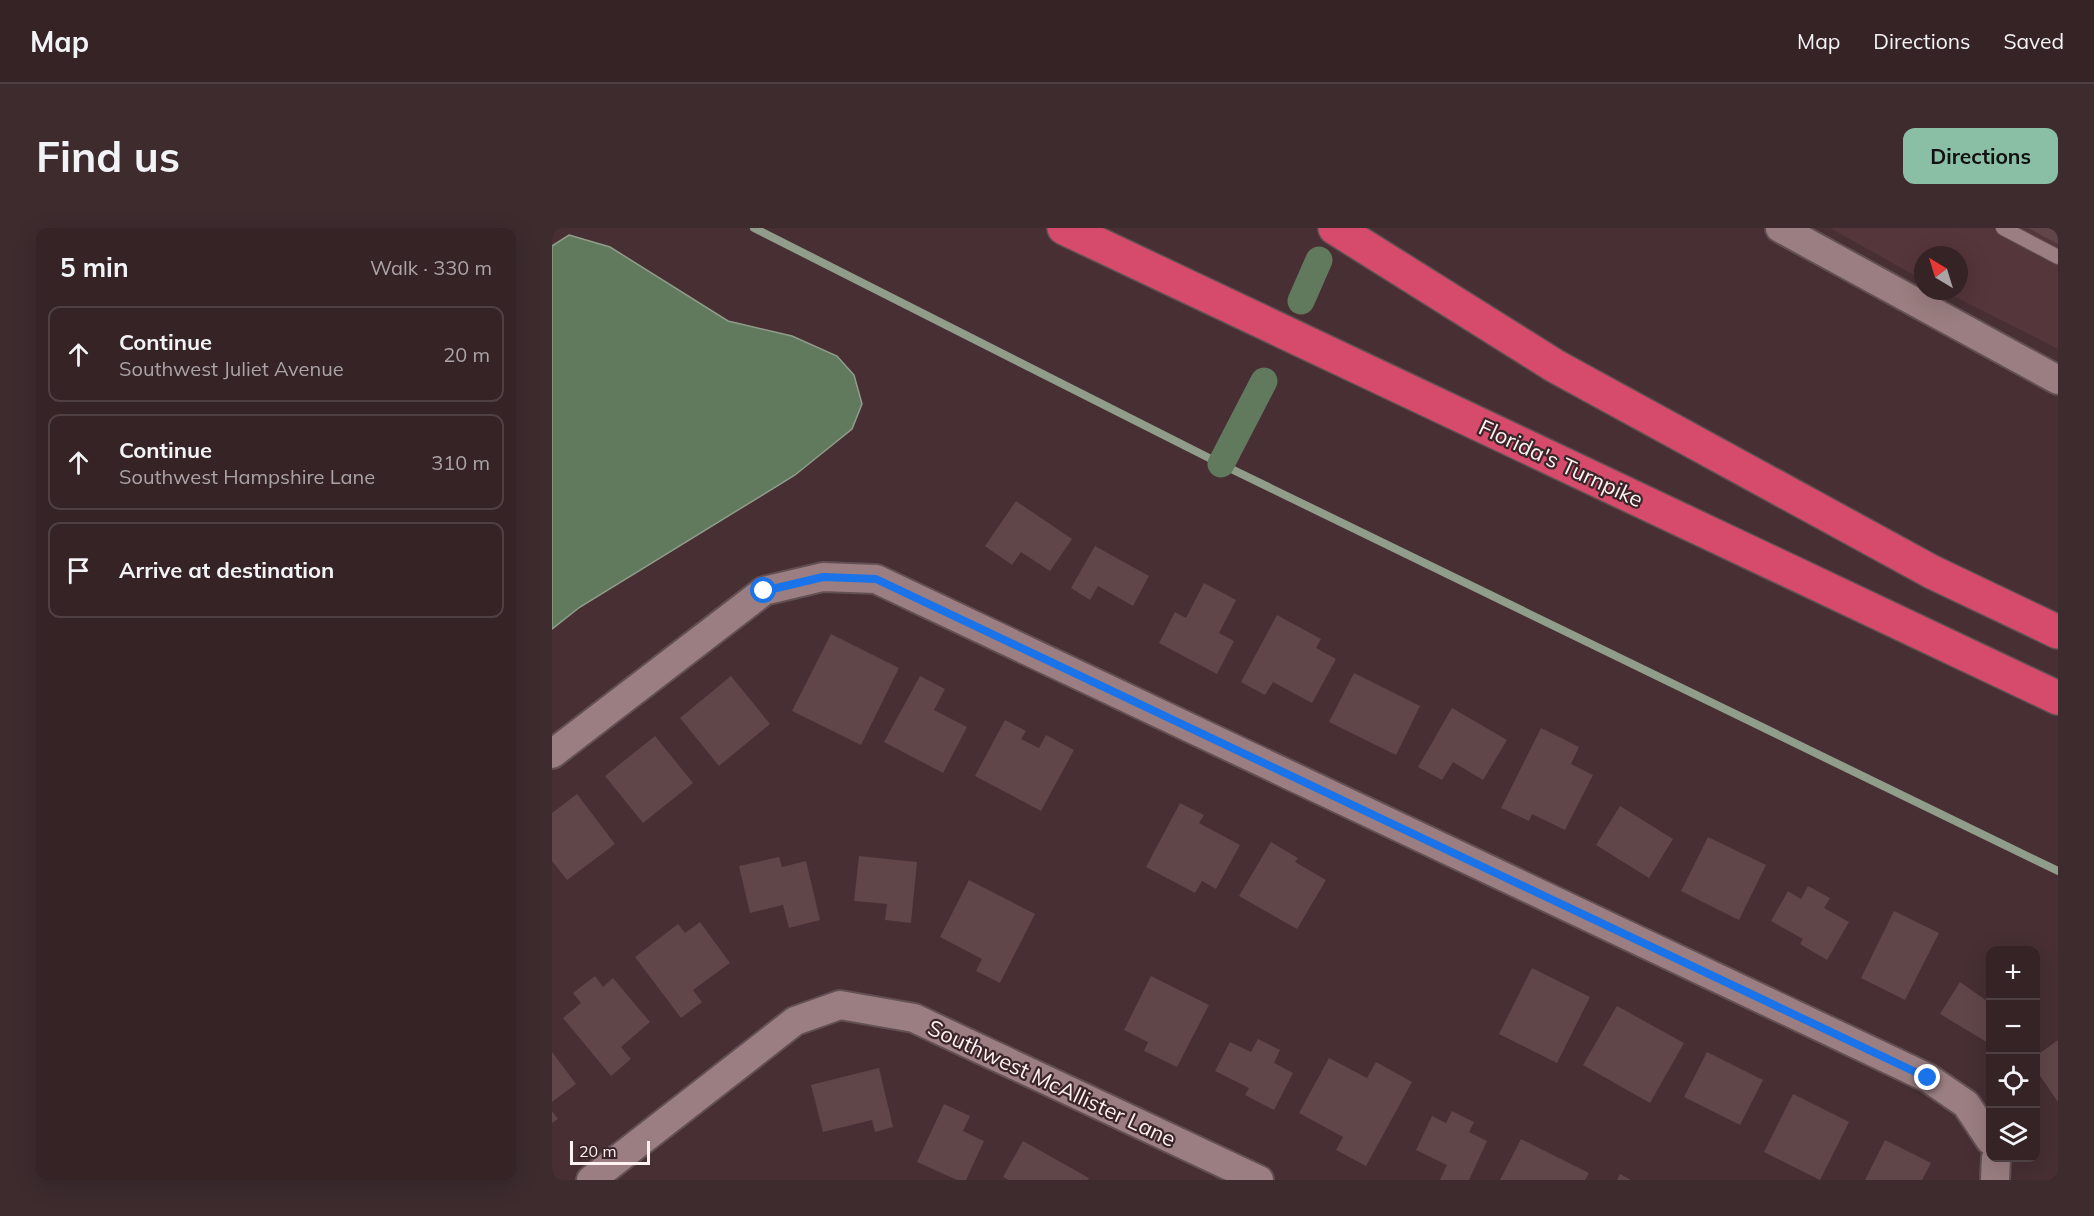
<!DOCTYPE html>
<meta charset="utf-8">
<style>
body{margin:0;font-family:Mulish,sans-serif;background:#3d2b2e;color:#f1f3f6}
.controls{position:absolute;right:18px;bottom:18px;display:grid;overflow:hidden;border-radius:12px;box-shadow:0 6px 24px #0002}
.controls button{width:54px;height:54px;display:grid;place-items:center;padding:0;border:0;border-bottom:2px solid #4f4043;background:#352326;color:#f1f3f6;font:30px sans-serif}
.compass{position:absolute;left:1362px;top:18px;width:54px;height:54px;border-radius:50%;background:#352326;box-shadow:0 6px 24px #0002;rotate:322deg}
.scale{position:absolute;left:18px;bottom:15px;width:80px;box-sizing:border-box;padding-left:6px;border:3px solid #fef1f2;border-top:0;font-size:16px;line-height:21px;white-space:nowrap;color:#fef1f2;-webkit-text-stroke:4px #3c2529;paint-order:stroke}
.stop{position:absolute;width:18px;height:18px;margin:-14px;border:4px solid #1a73e8;border-radius:50%;background:#fff}
.stop.end{background:#1a73e8;border-color:#fff;box-shadow:0 2px 6px #0008}
.list{margin:0;padding:0;list-style:none}
h2{display:flex;justify-content:space-between;align-items:center;height:78px;margin:0;padding:0 24px;font-size:26px}
h2 small{font-size:20px;font-weight:400;color:#aaa4a7}
.list li{display:grid;grid-template-columns:39px 1fr auto;gap:18px;align-items:center;box-sizing:border-box;height:96px;margin:0 12px 12px;padding:0 12px;border:2px solid #4f4043;border-radius:12px}
.list b{display:block;font-size:22px;white-space:nowrap}
.list p{margin:0;font-size:20px;white-space:nowrap;color:#aaa4a7}
.list em{font-size:20px;font-style:normal;color:#aaa4a7}
.icon{flex:none;width:33px;height:33px;fill:none;stroke:currentColor;stroke-width:2;stroke-linecap:round;stroke-linejoin:round}
.map{position:relative;flex:none;width:1506px;height:952px;overflow:hidden;border-radius:12px}
header{display:flex;align-items:center;gap:36px;box-sizing:border-box;height:84px;padding:0 30px;background:#352326;border-bottom:2px solid #4f4043}
header strong{font-size:28px}
nav{display:flex;gap:33px;margin-inline-start:auto;font-size:21px}
.intro{display:flex;align-items:center;justify-content:space-between;box-sizing:border-box;height:144px;padding:0 36px}
h1{margin:0;font-size:42px}
.button{padding:15px 27px;border-radius:12px;background:#8abfa5;color:#111;font-size:21px;font-weight:700}
main{display:flex;gap:36px;padding:0 36px}
aside{flex:1;background:#352326;border-radius:12px;box-shadow:0 6px 24px #0002}
.map>svg:first-child{display:block}
</style>
<header>
<strong>Map</strong>
<nav><a>Map</a><a>Directions</a><a>Saved</a></nav>
</header>
<div class="intro"><h1>Find us</h1><a class="button">Directions</a></div>
<main>
<aside>
<h2>5 min<small>Walk · 330 m</small></h2>
<ul class="list">
<li><svg class="icon" aria-label="ahead" viewBox="0 0 24 24"><path d="M12 20V5M6 11l6-6 6 6"/></svg><div><b>Continue</b><p>Southwest Juliet Avenue</p></div><em>20 m</em></li>
<li><svg class="icon" aria-label="ahead" viewBox="0 0 24 24"><path d="M12 20V5M6 11l6-6 6 6"/></svg><div><b>Continue</b><p>Southwest Hampshire Lane</p></div><em>310 m</em></li>
<li><svg class="icon" aria-label="arrive" viewBox="0 0 24 24"><path d="M6 21V4h12l-3 4 3 4H6"/></svg><div><b>Arrive at destination</b></div></li>
</ul>
</aside>
<div class="map">
<svg width="1506" height="952" viewBox="0 0 1506 952">
<rect width="100%" height="100%" fill="#472f33"/>
<path fill="#55363a" d="M1278,0H1506V121L1392,63H1407V27H1371V52Z"/>
<path fill="#61795d" stroke="#909d8a" stroke-width="1.5" d="M17,7L58,19L176,93L240,108L285,128L302,147L310,176L300,201L243,247L28,379L0,401V18Z"/>
<g fill="none" stroke-linecap="round" stroke-linejoin="round">
<path stroke="#909d8a" stroke-width="8" d="M202,0L669,236L1506,643"/>
<path stroke="#61795d" stroke-width="27" d="M749,73L767,32
M669,236L712,153"/>
</g>
<path fill="#604649" d="M1476,0H1506V16Z
M464,273L520,311L498,343L469,324L460,337L433,318Z
M543,318L597,348L581,378L546,358L538,372L519,360Z
M652,355L684,372L667,405L682,413L665,446L607,415L623,384L634,390Z
M725,387L769,411L764,420L784,431L760,475L721,454L713,467L689,454Z
M279,406L347,440L309,517L240,483Z
M802,445L868,478L844,527L777,494Z
M179,448L218,496L167,538L128,490Z
M368,448L393,461L382,482L415,499L391,545L332,514Z
M900,480L955,512L931,552L901,534L890,552L866,539Z
M453,492L474,503L469,511L487,520L494,507L522,522L489,583L423,548Z
M989,500L1027,519L1019,536L1041,547L1013,602L980,586L977,593L949,580Z
M103,508L141,555L91,595L53,548Z
M25,566L63,616L15,652L0,633V585Z
M628,575L652,587L647,595L688,617L664,661L650,653L643,665L594,639Z
M1068,578L1121,611L1097,650L1044,617Z
M1156,609L1214,637L1187,692L1129,663Z
M719,614L746,630L743,634L774,652L745,701L687,668Z
M307,628L365,634L359,695L333,692L335,676L302,673Z
M227,629L230,639L254,633L268,692L237,700L231,677L198,685L187,638Z
M417,652L483,686L448,755L424,743L430,731L388,709Z
M1256,658L1278,670L1272,680L1297,694L1275,732L1248,716L1251,711L1219,693L1236,663L1249,671Z
M1342,683L1387,705L1353,772L1309,750Z
M148,694L178,735L141,762L150,774L129,790L83,729L126,696L133,705Z
M980,740L1038,769L1005,835L947,806Z
M43,748L51,759L61,750L98,794L69,819L79,831L59,848L11,790L29,775L21,765Z
M599,748L657,777L625,839L592,823L596,814L572,802Z
M1408,754L1438,775V816L1388,786Z
M1065,778L1132,815L1098,875L1031,837Z
M706,811L728,822L722,835L741,845L722,882L693,867L697,860L663,843L678,814L699,824Z
M1506,812V874L1484,842V828Z
M0,824L24,856L0,874Z
M1155,824L1211,852L1188,897L1132,869Z
M777,830L815,850L824,834L860,854L814,938L784,922L791,909L747,885Z
M327,840L341,899L323,904L320,892L271,904L259,857Z
M1241,866L1297,894L1268,952L1212,924Z
M392,876L418,888L411,903L432,913L414,952H405L365,934Z
M0,883L6,891L0,895Z
M900,883L922,894L917,904L935,913L917,952H888L895,937L864,922L880,888L894,895Z
M969,911L1037,945L1033,952H948Z
M1333,912L1379,935L1370,952H1313Z
M471,913L537,950L536,952H457L451,949Z
M1068,946L1079,952H1065Z"/>
<g fill="none" stroke-linecap="round" stroke-linejoin="round">
<defs>
<path id="service" d="M1451,0L1506,29"/>
<path id="minor" d="M1228,0L1506,152
M0,526L212,363L271,349L324,351L1376,850L1414,876L1438,912
M39,952L243,793L288,777L362,790L707,952
M1443,952L1444,930"/>
<path id="motorway" d="M512,0L1506,470
M783,0L1003,138L1380,344L1506,404"/>
</defs>
<use href="#service" stroke="#635052" stroke-width="16"/>
<use href="#minor" stroke="#635052" stroke-width="32"/>
<use href="#motorway" stroke="#635052" stroke-width="36"/>
<use href="#service" stroke="#9a7e81" stroke-width="14"/>
<use href="#minor" stroke="#9a7e81" stroke-width="28"/>
<use href="#motorway" stroke="#d64b6b" stroke-width="33"/>
</g>
<g fill="none" stroke-linecap="round" stroke-linejoin="round">
<path stroke="#1a73e8" stroke-width="8" d="M212,363L271,349L324,351L1376,850"/>
</g>
<g text-anchor="middle" dominant-baseline="central" stroke-width="4.5" stroke-linejoin="round" paint-order="stroke">
<g font-size="22" fill="#fef1f2" stroke="#3c2529">
<text transform="translate(1009 235) rotate(25)">Florida's Turnpike</text>
<text transform="translate(500 855) rotate(25)">Southwest McAllister Lane</text>
</g>
</g>
</svg>
<div class="controls">
<button>+</button>
<button>−</button>
<button><svg class="icon" aria-label="locate" viewBox="0 0 24 24"><circle cx="12" cy="12" r="6"/><path d="M12 2v4M12 18v4M2 12h4M18 12h4"/></svg></button>
<button><svg class="icon" aria-label="layers" viewBox="0 0 24 24"><path d="M12 4l9 5-9 5-9-5zM3 14l9 5 9-5"/></svg></button>
</div>
<svg class="compass" viewBox="-18 -18 36 36"><path d="M0-13l5 13h-10z" fill="#e53935"/><path d="M0 13l5-13h-10z" fill="#aaa4a7"/></svg>
<div class="scale">20 m</div>
<div class="stop" style="left:212px;top:363px"></div>
<div class="stop end" style="left:1376px;top:850px"></div>
</div>
</main>
